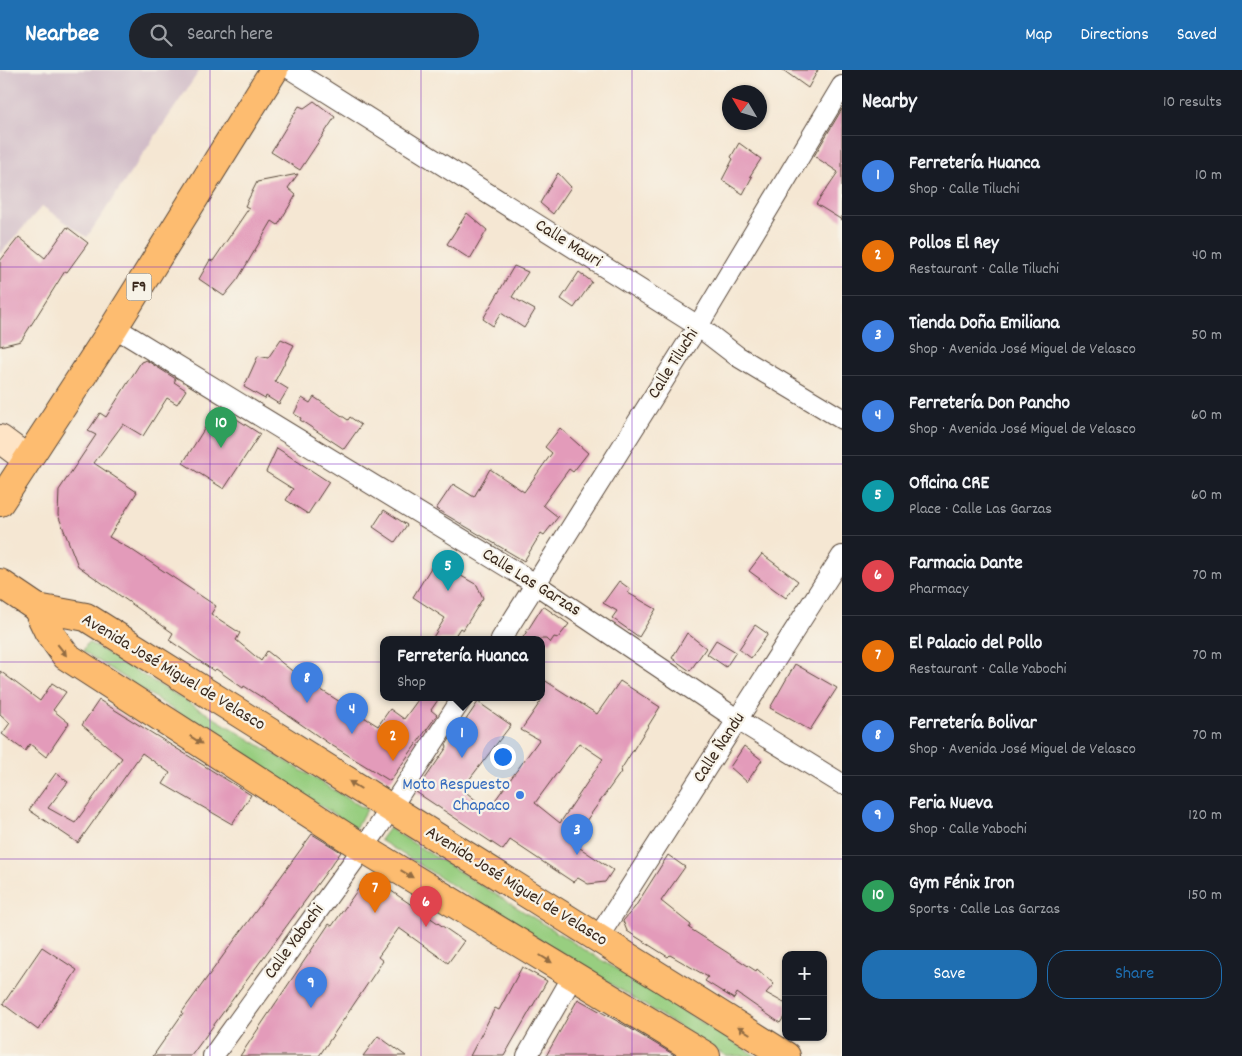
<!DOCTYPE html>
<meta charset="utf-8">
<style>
body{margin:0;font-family:Dekko,sans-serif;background:#20242c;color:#f1f3f6}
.controls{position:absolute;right:15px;bottom:15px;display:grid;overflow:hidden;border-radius:10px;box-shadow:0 1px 4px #0004}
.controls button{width:45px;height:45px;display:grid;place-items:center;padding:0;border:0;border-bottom:1px solid #363941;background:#171b24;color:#f1f3f6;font:25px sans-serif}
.compass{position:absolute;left:722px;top:15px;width:45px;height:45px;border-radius:50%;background:#171b24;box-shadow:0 1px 4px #0004;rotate:308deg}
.you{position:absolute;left:502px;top:686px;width:18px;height:18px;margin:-12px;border:4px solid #fff;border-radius:50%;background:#1a73e8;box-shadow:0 0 0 8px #1a73e833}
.badge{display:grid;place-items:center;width:32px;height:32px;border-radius:50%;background:#1f6fb2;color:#fff;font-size:16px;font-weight:700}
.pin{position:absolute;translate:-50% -41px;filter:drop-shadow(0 1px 2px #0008)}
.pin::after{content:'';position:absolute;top:26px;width:18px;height:15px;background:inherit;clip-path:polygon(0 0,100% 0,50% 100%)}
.popup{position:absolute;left:380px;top:566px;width:165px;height:65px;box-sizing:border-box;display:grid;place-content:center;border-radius:10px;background:#171b24;filter:drop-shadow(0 1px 4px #0005);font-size:16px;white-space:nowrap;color:#9ea1a6}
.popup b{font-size:19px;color:#f1f3f6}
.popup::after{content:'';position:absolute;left:50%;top:100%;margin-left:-10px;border:10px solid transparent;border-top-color:#171b24}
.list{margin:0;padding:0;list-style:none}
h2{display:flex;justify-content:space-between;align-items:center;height:65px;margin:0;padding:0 20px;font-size:21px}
h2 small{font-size:16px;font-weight:400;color:#9ea1a6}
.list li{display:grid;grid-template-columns:32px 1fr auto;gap:15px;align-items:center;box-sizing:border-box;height:80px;padding:0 20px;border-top:1px solid #363941}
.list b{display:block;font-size:19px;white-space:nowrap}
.list p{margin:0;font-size:16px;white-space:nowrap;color:#9ea1a6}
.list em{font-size:16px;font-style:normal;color:#9ea1a6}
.actions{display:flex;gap:10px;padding:15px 20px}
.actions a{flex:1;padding:11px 0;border:1px solid #1f6fb2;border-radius:20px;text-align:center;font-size:18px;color:#1f6fb2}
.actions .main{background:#1f6fb2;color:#fff}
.icon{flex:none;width:28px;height:28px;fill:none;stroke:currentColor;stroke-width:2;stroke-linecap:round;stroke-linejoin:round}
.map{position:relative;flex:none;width:842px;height:986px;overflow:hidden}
header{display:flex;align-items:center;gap:30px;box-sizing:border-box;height:70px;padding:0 25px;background:#1f6fb2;color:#fff}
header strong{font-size:24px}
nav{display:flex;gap:28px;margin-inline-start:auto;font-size:18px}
.search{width:350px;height:45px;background:#20242c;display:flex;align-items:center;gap:12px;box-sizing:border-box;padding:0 18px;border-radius:28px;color:#9ea1a6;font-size:19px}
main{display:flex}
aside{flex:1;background:#171b24}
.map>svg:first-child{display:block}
.industrial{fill:#d2bdc8}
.green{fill:#98ce80;stroke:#6a7c4f}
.building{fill:#e39bba;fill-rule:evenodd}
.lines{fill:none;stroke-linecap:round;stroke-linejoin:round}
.street-casing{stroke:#574639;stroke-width:22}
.secondary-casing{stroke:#574639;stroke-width:30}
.primary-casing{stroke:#574639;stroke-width:30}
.highway-casing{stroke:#574639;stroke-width:30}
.street{stroke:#fff;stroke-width:20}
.secondary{stroke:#fee4c6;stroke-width:28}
.primary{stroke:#fdbc70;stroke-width:28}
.highway{stroke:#fdbc70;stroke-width:28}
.oneway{fill:#926c43}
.grid{fill:none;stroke:#7b2cbf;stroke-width:1;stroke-opacity:0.55}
.shop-dot{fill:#3f7fe0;stroke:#f7f3e8;stroke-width:2}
.labels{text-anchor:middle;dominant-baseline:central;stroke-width:4.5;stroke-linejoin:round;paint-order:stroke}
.shield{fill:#f7f3e8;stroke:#73665b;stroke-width:1}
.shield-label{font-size:16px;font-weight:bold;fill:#3b2a1e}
.street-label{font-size:18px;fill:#3b2a1e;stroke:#f7f3e8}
.shop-label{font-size:18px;fill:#366cbe;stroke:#f7f3e8;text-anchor:end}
</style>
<header>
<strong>Nearbee</strong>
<div class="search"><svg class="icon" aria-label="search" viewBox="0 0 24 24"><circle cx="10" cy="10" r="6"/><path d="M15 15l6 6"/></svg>Search here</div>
<nav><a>Map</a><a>Directions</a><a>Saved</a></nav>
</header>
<main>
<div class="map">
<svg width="842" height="986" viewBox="0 0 842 986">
<rect width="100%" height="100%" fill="#f7f3e8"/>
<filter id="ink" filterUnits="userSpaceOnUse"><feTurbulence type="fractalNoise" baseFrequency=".02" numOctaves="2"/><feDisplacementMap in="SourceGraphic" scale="10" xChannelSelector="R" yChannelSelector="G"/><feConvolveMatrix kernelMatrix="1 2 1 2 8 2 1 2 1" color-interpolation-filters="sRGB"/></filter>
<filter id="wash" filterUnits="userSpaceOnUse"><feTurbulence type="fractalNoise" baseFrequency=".0096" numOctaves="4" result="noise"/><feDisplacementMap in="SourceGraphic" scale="20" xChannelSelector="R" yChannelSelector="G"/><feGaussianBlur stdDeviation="1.12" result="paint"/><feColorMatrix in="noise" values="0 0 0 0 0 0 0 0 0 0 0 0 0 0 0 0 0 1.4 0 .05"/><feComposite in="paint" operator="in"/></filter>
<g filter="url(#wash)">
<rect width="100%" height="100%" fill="#f5e7d3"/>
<polygon class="industrial" points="0,0 200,0 87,167 42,136 0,184"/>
<g class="green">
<polygon points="88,572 367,740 355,758 83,581"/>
<polygon points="389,758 756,986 726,986 380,770"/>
</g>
<g id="blocks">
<g class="building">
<polygon points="783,0 818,0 808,18"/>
<polygon points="314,31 335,47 300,100 271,82 299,36 304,38"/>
<polygon points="842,39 842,150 816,134 838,102 814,86"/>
<polygon points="739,73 761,89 750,106 752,107 743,124 722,110 733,89 731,87"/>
<polygon points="558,103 571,117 553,144 540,133"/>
<polygon points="298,104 288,118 296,125 278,155 272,151 238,209 224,226 199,209 210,190 213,191 249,138 245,136 257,112"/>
<polygon points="467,143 487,160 470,189 447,174"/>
<polygon points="67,157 88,173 67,202 65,201 21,271 0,276 0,191 19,167 45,188"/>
<polygon points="514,196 528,202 512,227 535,240 524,258 501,243 493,256 483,249"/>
<polygon points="579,202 592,212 574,238 561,229"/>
<polygon points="281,269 294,275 275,311 288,319 279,334 266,326 265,329 244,317 258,286 268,288"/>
<polygon points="146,290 176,309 174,312 186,320 177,334 167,328 143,366 123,354 94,393 137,422 109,467 132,480 216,536 211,544 240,563 236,570 261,591 267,581 296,604 378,656 390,639 404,649 420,627 440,627 431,640 437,645 390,711 328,673 266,630 244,616 243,618 216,599 214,601 169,570 173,563 78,496 58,445 59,420 96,365 88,361 100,343 106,347 141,292"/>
<polygon points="314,327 348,350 350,347 361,355 344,379 300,350 301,348 294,344 302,328 310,333"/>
<polygon points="218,337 260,364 224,419 183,393"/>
<polygon points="560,358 588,383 573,402 569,399 543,435 558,447 544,465 541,463 524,491 436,439 453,414 474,427 490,399 524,422 552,383 545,377"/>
<polygon points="277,378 329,412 308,444 286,430 293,419 266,402"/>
<polygon points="384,440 407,455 395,472 373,457"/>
<polygon points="762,484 798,511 786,528 749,501"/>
<polygon points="435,491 477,515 483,528 463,560 460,558 453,569 432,569 445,548 413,527"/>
<polygon points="619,511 630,519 628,523 656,539 639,567 612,548 617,541 603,533"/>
<polygon points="543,536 569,554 558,568 554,567 550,573 546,569 522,569"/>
<polygon points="755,555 768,564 751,588 739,579"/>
<polygon points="687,563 706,578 690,601 672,588"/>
<polygon points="716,570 736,582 726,597 707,584"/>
<polygon points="795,594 837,618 810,660 770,638"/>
<polygon points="0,601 40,631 52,613 66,622 53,640 69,653 46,687 30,674 25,681 2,664 10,653 0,644"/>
<path d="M541 608 597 644 620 611 660 637 620 701 621 702 571 772 613 800 605 812 588 814 578 808 573 812 510 770 503 780 416 722 447 677 446 675 456 659 459 660 478 632 511 655 462 719 488 740 539 670 521 660 541 631ZM579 673 603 689 560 753 535 733Z"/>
<polygon points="99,630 251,725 232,754 163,714 170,703 142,683 78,773 29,740 56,703 68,712 48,738 75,753 122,688 82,655"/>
<polygon points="744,676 762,690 747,712 730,697"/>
<polygon points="312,764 341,782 191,986 153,986 183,943 182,942"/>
<polygon points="668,785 685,797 661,831 691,855 689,858 756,901 757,899 774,914 766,923 786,934 786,944 780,953 737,923 734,929 705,911 708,907 670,885 668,887 627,861 623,851 635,837"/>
<polygon points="368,805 464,871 448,893 399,858 378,887 383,891 319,986 240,986 329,854 332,856"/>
<polygon points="42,877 77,900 38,960 3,934"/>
<polygon points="522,897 547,911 504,986 470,986 495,938 499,940"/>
<polygon points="578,929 626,956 676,986 546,986"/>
<polygon points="378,966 406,986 363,986"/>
</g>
</g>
</g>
<g filter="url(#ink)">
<use href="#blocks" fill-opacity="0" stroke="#574639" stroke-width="1"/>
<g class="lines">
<g class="street-casing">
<g id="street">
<polyline points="292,0 698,256 737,286 842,349"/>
<polyline points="114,257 537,515 738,650 842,714"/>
<polyline points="501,569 698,256 842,16"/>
<polyline points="597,869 842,486"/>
<polyline points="213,986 377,759 463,627"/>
<polyline points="527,986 573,906"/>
</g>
</g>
<g class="secondary-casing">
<polyline id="secondary" points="0,369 27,389"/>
</g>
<g class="primary-casing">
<g id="primary">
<polyline points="0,513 37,538 86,547 786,986"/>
<polyline points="37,538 48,561 66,586 363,778 706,986"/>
</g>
</g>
<g class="highway-casing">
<polyline id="highway" points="0,432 114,257 274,0"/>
</g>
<use href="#street" class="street"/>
<use href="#secondary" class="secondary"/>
<use href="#primary" class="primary"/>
<use href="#highway" class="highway"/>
</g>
<defs><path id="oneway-solid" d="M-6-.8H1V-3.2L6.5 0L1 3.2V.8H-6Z" transform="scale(1.25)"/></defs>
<g class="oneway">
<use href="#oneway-solid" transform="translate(62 580) rotate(52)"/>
<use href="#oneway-solid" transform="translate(196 670) rotate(33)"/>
<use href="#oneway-solid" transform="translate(355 715) rotate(-148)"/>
<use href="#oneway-solid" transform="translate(407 804) rotate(31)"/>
<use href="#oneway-solid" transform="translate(546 889) rotate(32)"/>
<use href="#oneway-solid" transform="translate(744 960) rotate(-148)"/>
</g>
</g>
<path class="grid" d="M210 0V986M421 0V986M632 0V986M0 197H842M0 394H842M0 592H842M0 789H842"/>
<circle class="shop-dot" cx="520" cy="725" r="5"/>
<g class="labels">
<rect class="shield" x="126.5" y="203.5" width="25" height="27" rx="4"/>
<g class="shield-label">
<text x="139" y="217">F9</text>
</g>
<g class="street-label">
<text transform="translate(568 174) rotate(32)">Calle Mauri</text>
<text transform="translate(674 294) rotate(-58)">Calle Tiluchi</text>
<text transform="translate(531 513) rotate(32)">Calle Las Garzas</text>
<text transform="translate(173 603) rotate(31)">Avenida José Miguel de Velasco</text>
<text transform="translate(720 678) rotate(-57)">Calle Ñandu</text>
<text transform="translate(516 817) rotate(32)">Avenida José Miguel de Velasco</text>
<text transform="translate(295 872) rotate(-54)">Calle Yabochi</text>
</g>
<g class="shop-label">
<text x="510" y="715">Moto Respuesto<tspan x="510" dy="21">Chapaco</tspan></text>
</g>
</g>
</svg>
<div class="controls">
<button>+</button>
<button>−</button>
</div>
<svg class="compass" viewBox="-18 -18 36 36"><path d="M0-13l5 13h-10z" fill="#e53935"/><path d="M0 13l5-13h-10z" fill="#9ea1a6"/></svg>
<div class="you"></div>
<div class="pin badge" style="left:462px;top:688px;background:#3f7fe0">1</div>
<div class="popup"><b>Ferretería Huanca</b>Shop</div>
<div class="pin badge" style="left:393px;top:691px;background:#e8710a">2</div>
<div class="pin badge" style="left:577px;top:785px;background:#3f7fe0">3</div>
<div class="pin badge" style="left:352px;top:664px;background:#3f7fe0">4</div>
<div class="pin badge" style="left:448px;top:521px;background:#0f9aa8">5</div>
<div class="pin badge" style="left:426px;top:857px;background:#e0444e">6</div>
<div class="pin badge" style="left:375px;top:843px;background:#e8710a">7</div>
<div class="pin badge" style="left:307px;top:633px;background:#3f7fe0">8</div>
<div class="pin badge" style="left:311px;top:938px;background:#3f7fe0">9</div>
<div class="pin badge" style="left:221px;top:378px;background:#2e9e5b">10</div>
</div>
<aside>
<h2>Nearby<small>10 results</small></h2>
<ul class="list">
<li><span class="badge" style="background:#3f7fe0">1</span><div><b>Ferretería Huanca</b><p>Shop · Calle Tiluchi</p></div><em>10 m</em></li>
<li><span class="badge" style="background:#e8710a">2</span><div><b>Pollos El Rey</b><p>Restaurant · Calle Tiluchi</p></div><em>40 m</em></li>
<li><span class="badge" style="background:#3f7fe0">3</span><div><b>Tienda Doña Emiliana</b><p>Shop · Avenida José Miguel de Velasco</p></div><em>50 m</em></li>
<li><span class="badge" style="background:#3f7fe0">4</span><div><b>Ferretería Don Pancho</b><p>Shop · Avenida José Miguel de Velasco</p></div><em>60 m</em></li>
<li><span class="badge" style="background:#0f9aa8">5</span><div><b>Oficina CRE</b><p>Place · Calle Las Garzas</p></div><em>60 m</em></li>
<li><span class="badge" style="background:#e0444e">6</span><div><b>Farmacia Dante</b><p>Pharmacy</p></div><em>70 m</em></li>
<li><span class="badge" style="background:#e8710a">7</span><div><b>El Palacio del Pollo</b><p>Restaurant · Calle Yabochi</p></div><em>70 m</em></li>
<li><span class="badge" style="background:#3f7fe0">8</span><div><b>Ferretería Bolivar</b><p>Shop · Avenida José Miguel de Velasco</p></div><em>70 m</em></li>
<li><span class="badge" style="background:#3f7fe0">9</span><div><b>Feria Nueva</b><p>Shop · Calle Yabochi</p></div><em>120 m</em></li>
<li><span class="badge" style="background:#2e9e5b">10</span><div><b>Gym Fénix Iron</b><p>Sports · Calle Las Garzas</p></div><em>150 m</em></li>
</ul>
<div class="actions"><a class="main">Save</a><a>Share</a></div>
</aside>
</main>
